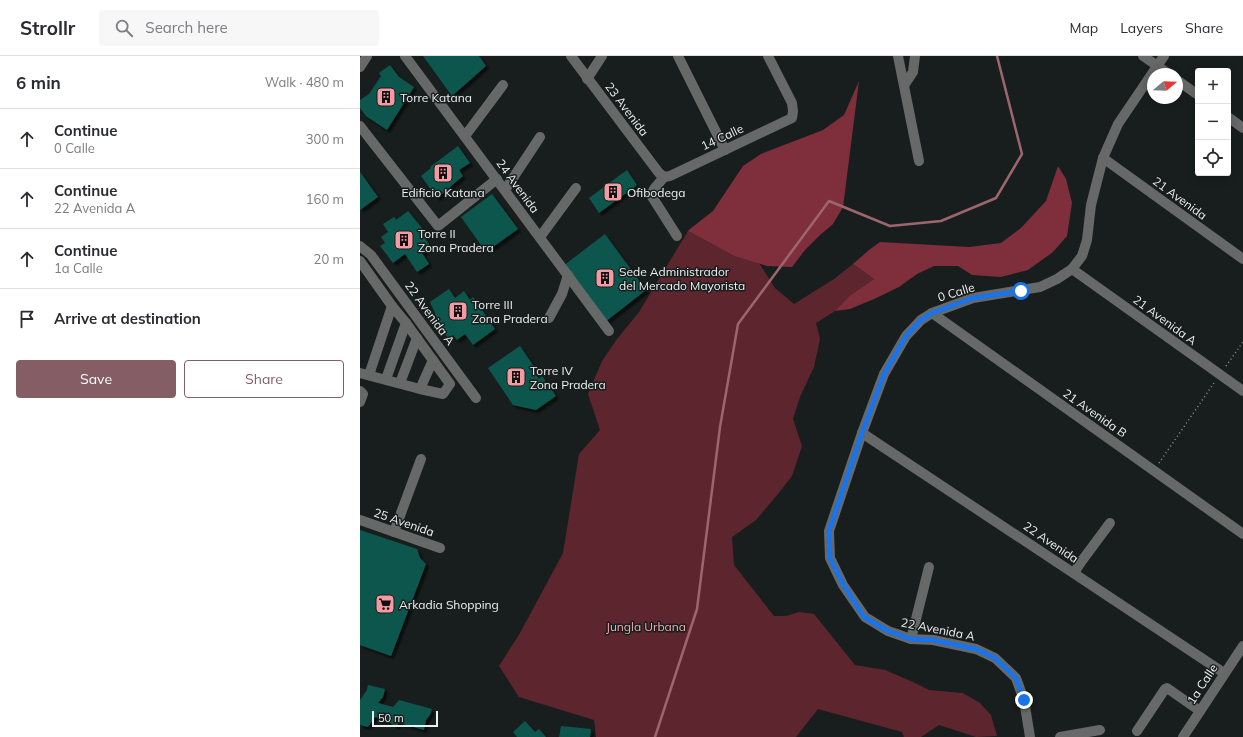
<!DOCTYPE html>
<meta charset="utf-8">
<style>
body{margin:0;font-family:Mulish,sans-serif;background:#f7f7f7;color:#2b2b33}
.controls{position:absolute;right:12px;top:12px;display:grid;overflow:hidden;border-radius:4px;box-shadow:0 2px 10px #0003}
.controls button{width:36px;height:36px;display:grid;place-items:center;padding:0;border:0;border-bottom:1px solid #e1e1e2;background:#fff;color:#2b2b33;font:20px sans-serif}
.compass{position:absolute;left:787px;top:12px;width:36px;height:36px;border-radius:50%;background:#fff;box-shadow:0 2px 10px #0003;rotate:71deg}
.scale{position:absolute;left:12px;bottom:10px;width:66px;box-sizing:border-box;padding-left:4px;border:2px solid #edf1f0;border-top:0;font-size:11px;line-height:14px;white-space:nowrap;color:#edf1f0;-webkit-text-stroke:3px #181e1d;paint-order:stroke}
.stop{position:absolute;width:12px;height:12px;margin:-9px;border:3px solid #1a73e8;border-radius:50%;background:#fff}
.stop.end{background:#1a73e8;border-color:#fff;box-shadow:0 1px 4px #0008}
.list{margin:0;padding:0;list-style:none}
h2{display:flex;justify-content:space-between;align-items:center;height:52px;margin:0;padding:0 16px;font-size:17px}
h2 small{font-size:13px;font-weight:400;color:#7c7c81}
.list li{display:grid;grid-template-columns:26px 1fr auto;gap:12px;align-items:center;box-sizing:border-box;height:60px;padding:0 16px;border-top:1px solid #e1e1e2}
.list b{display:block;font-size:15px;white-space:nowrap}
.list p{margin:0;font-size:13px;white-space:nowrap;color:#7c7c81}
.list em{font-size:13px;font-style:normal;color:#7c7c81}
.actions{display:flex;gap:8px;padding:12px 16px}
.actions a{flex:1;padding:9px 0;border:1px solid #855d65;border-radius:4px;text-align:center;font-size:14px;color:#855d65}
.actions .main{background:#855d65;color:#fff}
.icon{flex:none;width:22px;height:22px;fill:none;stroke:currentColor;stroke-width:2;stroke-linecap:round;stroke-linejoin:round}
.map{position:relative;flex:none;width:883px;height:681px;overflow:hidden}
header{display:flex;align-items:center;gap:24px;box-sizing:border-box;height:56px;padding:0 20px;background:#fff;border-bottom:1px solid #e1e1e2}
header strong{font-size:19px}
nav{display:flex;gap:22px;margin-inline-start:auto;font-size:14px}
.search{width:280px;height:36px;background:#f7f7f7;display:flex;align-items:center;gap:10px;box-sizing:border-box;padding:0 14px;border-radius:4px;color:#7c7c81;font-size:15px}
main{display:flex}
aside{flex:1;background:#fff}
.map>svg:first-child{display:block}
.green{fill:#5d252e}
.forest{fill:#7f2f3c}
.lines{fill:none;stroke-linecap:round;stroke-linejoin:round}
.stream{stroke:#9c666f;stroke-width:2.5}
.building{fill:#11564d;filter:url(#shadow)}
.path{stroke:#8d9291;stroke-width:1.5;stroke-dasharray:1 3;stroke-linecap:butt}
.minor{stroke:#666968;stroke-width:10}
.route{stroke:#1a73e8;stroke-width:5}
.labels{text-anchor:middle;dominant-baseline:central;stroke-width:3;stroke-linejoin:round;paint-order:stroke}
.poi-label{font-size:12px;fill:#edf1f0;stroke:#181e1d;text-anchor:start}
.street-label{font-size:12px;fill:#edf1f0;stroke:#181e1d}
.park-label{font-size:12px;fill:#f2abb1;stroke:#181e1d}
</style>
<header>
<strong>Strollr</strong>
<div class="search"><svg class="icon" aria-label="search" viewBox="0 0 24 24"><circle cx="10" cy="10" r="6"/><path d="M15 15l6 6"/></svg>Search here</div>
<nav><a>Map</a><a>Layers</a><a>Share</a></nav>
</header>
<main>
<aside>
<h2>6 min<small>Walk · 480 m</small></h2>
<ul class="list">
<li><svg class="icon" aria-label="ahead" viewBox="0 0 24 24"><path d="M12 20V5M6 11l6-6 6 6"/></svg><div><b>Continue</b><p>0 Calle</p></div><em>300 m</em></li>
<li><svg class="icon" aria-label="ahead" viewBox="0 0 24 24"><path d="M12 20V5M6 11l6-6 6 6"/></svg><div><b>Continue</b><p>22 Avenida A</p></div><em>160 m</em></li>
<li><svg class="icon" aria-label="ahead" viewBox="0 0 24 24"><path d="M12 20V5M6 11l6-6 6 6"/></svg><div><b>Continue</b><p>1a Calle</p></div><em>20 m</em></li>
<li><svg class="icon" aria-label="arrive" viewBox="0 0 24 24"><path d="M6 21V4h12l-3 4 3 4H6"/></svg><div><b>Arrive at destination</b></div></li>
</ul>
<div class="actions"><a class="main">Save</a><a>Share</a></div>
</aside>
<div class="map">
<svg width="883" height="681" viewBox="0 0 883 681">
<defs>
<filter id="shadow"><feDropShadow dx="3" dy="3" stdDeviation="1" flood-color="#0009"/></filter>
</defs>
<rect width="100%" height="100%" fill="#181e1d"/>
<polygon class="green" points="328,175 374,200 399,207 415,232 434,248 474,223 493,208 514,223 489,240 475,255 456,267 460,283 454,311 440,341 433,363 442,390 432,420 418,438 396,464 372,481 374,509 414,560 426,560 439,556 454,558 495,609 525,614 553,626 569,634 603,637 620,647 631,659 637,680 616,681 579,669 561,681 544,681 542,676 458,653 436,681 236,681 234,664 159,641 139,610 160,577 203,497 219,398 240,374 228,338 242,305 257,283 279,256"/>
<g class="forest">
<polygon points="499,25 483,151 473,168 460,179 445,194 432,211 407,210 374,200 328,175 330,173 353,155 383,110 401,98 463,74 484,59"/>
<polygon points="698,110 706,123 712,147 707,180 693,196 668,214 641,221 612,219 598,210 574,210 557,218 539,231 514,243 490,253 475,255 489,240 514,223 493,208 509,194 520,186 609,191 641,187 661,172 686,145"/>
</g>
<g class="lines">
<polyline class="stream" points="295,681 337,553 360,371 378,268 469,145 530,170 581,165 636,142 662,98 637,0"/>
</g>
<g class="building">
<polygon points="63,0 119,0 126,10 92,40"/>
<polygon points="30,9 39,21 54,31 27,74 6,60 0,52 0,44 9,38 21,20 19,17"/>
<polygon points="98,90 110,107 99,114 103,120 77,142 61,120 71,112 70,111"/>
<polygon points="267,114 277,129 239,157 229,142"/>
<polygon points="0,116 18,141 0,154"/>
<polygon points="132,138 158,173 126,196 101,161"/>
<polygon points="48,155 67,178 64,181 71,191 62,197 69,208 57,216 45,198 33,207 20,190 25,187 21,181 28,176 23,168 34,161 36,164"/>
<polygon points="245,178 286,234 245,266 203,210"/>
<polygon points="89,233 95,242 104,235 110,244 113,241 135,273 113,289 105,278 97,284 93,279 88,282 76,265 78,264 70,246"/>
<polygon points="160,290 175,312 172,313 179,323 182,320 196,340 176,354 153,349 128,312"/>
<polygon points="0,474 57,493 60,502 66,508 31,600 0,589"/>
<polygon points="8,629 25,633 23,641 18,647 33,651 39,644 72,653 70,659 66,664 64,674 39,667 36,671 28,665 15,661 8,671 0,669 0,644 7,634"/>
<polygon points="165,665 175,676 179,673 186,681 157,681 153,676"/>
<polygon points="201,670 231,673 230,681 199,681"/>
</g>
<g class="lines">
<g class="path">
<polyline points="866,310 883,286"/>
<polyline points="799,407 854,327"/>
</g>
<g class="minor">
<polyline points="45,0 249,275"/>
<polyline points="211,0 299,117 304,121"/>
<polyline points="318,0 365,94"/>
<polyline points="538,0 559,105"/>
<polyline points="783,0 809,18"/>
<polyline points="0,11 7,0"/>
<polyline points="227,23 242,0"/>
<polyline points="817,24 838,39"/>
<polyline points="545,28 553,16 555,0"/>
<polyline points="868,61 883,72"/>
<polyline points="0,70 78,170 137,123"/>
<polyline points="105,80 143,29"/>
<polyline points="743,102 883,203"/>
<polyline points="304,121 310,120 432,62 433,55 432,47 408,0"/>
<polyline points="304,121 294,133 291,139 317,180"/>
<polyline points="145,134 180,81"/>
<polyline points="180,181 216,132"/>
<polyline points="0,190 11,199 116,342"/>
<polyline points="0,205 32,250 46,267 90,328 83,338 60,333 0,317"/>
<polyline points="712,213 883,335"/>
<polyline points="572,257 883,478"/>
<polyline points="189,262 202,238 208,219"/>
<polyline points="9,319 32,250"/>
<polyline points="26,323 46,267"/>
<polyline points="40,327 57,282"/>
<polyline points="60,333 73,304"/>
<polyline points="0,335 3,338 0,346"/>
<polyline points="502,377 864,617"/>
<polyline points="0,464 80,492"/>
<polyline points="34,476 61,403"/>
<polyline points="714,517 721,506 750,467"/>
<polyline points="551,583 569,511"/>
<polyline points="777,675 805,633 807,632 840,655"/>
<polyline points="670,681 664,644 656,622 635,602 616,593 573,584 551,583 528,575 505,561 483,529 470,502 469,475 502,377 524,318 546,280 561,264 572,257 613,242 680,231 697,223 712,213 722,200 727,184 731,149 743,102 758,68 804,0"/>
<polyline points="700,681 740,674"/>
<polyline points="823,681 883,590"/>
</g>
</g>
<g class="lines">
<polyline class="route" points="661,235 613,242 572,257 561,264 546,280 524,318 502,377 469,475 470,502 483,528 504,561 528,575 551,583 573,584 616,593 635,602 656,622 664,644"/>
</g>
<defs>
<g id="building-square" transform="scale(1)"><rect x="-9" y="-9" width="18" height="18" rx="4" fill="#f49aa3" stroke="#181e1d"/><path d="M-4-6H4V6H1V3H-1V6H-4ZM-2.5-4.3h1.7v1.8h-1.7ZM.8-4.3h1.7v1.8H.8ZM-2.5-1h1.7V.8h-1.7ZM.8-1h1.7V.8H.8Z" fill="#111"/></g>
<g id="supermarket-square" transform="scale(1)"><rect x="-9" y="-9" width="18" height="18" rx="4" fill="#f49aa3" stroke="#181e1d"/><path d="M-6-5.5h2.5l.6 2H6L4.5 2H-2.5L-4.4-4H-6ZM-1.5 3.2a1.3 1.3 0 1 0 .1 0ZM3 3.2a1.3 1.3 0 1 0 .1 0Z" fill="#111"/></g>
</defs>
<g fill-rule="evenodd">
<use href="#building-square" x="26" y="41"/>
<use href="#building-square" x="83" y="117"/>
<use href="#building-square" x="253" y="136"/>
<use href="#building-square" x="44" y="184"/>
<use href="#building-square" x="245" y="222"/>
<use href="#building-square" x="98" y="255"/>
<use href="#building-square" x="156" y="321"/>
<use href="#supermarket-square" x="25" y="548"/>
</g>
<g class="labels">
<g class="poi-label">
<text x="40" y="41">Torre Katana</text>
<text x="83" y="136" text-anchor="middle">Edificio Katana</text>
<text x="267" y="136">Ofibodega</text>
<text x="58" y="177">Torre II<tspan x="58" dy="14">Zona Pradera</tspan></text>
<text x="259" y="215">Sede Administrador<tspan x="259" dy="14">del Mercado Mayorista</tspan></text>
<text x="112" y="248">Torre III<tspan x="112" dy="14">Zona Pradera</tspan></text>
<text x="170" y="314">Torre IV<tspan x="170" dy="14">Zona Pradera</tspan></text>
<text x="39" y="548">Arkadia Shopping</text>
</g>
<g class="street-label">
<text transform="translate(267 53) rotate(53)">23 Avenida</text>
<text transform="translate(362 81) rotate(-25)">14 Calle</text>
<text transform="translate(158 130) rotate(54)">24 Avenida</text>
<text transform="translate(820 142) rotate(36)">21 Avenida</text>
<text transform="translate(596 236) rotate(-17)">0 Calle</text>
<text transform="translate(70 257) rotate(54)">22 Avenida A</text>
<text transform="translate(805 264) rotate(36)">21 Avenida A</text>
<text transform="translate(735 357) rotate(35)">21 Avenida B</text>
<text transform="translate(44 466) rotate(19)">25 Avenida</text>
<text transform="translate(691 486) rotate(34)">22 Avenida</text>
<text transform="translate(578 573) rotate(11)">22 Avenida A</text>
<text transform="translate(842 628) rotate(-57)">1a Calle</text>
</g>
<g class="park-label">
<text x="286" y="570">Jungla Urbana</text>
</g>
</g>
</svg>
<div class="controls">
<button>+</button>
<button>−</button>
<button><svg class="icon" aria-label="locate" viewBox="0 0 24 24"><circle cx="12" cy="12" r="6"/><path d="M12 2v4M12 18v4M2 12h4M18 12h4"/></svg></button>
</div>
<svg class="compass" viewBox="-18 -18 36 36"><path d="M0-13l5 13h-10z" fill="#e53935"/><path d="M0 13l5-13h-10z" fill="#7c7c81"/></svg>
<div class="scale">50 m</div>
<div class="stop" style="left:661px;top:235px"></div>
<div class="stop end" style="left:664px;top:644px"></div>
</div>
</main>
